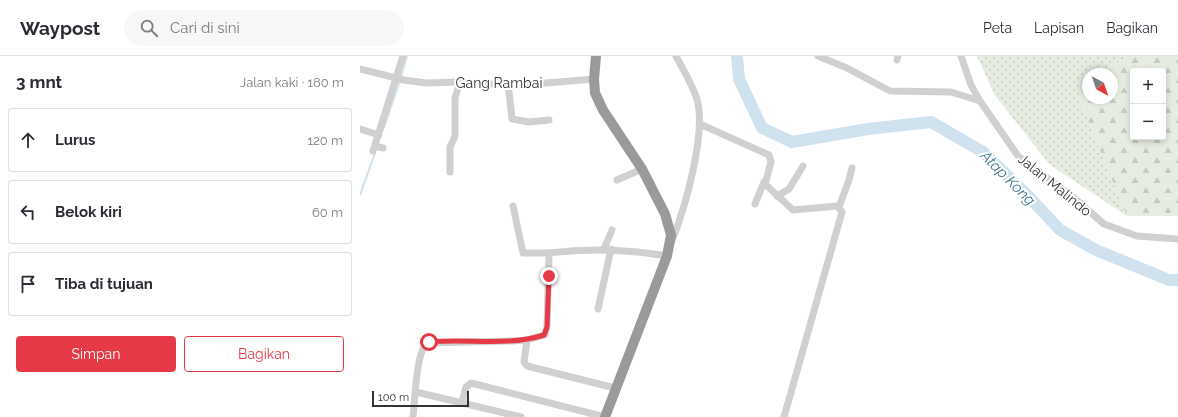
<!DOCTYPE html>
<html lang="id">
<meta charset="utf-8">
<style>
body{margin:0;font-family:Raleway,sans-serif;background:#f7f7f7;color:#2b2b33}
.controls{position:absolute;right:12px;top:12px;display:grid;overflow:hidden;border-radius:4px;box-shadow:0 2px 6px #0003}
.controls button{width:36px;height:36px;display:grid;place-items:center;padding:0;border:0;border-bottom:1px solid #e1e1e2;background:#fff;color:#2b2b33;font:20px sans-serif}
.compass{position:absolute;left:722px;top:12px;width:36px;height:36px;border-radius:50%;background:#fff;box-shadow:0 2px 6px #0003;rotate:140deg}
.scale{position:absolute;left:12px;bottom:10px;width:97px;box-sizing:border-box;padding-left:4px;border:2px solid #333;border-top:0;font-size:11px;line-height:14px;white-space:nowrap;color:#333;-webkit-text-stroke:3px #fff;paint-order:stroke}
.stop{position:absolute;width:12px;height:12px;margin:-9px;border:3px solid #e63946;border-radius:50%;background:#fff}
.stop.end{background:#e63946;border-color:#fff;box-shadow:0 1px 4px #0008}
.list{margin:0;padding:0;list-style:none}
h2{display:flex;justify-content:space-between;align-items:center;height:52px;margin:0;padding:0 16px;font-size:17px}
h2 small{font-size:13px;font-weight:400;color:#7c7c81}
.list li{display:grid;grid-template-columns:26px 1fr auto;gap:12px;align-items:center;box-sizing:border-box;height:64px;margin:0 8px 8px;padding:0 8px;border:1px solid #e1e1e2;border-radius:4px}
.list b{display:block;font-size:15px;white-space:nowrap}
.list em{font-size:13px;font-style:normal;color:#7c7c81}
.actions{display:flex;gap:8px;padding:12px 16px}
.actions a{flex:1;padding:9px 0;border:1px solid #e63946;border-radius:4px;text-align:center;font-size:14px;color:#e63946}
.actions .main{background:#e63946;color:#fff}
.icon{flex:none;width:22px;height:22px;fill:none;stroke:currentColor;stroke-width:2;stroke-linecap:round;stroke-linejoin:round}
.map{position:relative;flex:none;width:818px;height:361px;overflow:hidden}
header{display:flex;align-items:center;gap:24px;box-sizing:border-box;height:56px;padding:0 20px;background:#fff;border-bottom:1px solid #e1e1e2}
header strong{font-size:19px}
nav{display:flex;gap:22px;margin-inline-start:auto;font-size:14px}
.search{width:280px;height:36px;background:#f7f7f7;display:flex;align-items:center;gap:10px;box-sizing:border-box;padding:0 14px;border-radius:22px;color:#7c7c81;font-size:15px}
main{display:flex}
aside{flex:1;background:#fff}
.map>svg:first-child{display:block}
.grass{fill:url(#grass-dots)}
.forest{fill:url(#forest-firs);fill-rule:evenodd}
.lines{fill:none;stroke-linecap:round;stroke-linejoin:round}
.stream{stroke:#cfe2ee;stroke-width:2}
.river{stroke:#cfe2ee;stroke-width:12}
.minor{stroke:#d0d0d0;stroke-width:7}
.highway{stroke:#9a9a9a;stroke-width:10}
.route{stroke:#e63946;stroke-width:5}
.labels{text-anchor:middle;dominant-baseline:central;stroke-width:4;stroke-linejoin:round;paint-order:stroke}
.street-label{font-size:14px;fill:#333;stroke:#fff}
.water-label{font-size:15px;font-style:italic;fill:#3f7597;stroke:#fff}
</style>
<header>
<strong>Waypost</strong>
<div class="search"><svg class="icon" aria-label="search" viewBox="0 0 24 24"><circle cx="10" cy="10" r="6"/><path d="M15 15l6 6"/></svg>Cari di sini</div>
<nav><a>Peta</a><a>Lapisan</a><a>Bagikan</a></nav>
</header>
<main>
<aside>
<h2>3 mnt<small>Jalan kaki · 180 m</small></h2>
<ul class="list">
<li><svg class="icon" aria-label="ahead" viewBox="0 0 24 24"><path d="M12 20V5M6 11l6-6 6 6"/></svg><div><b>Lurus</b></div><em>120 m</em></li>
<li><svg class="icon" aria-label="left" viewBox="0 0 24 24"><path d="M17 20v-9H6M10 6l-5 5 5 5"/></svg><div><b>Belok kiri</b></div><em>60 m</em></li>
<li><svg class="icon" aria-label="arrive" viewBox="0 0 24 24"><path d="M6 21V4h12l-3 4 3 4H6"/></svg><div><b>Tiba di tujuan</b></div></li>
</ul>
<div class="actions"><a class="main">Simpan</a><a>Bagikan</a></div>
</aside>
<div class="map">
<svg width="818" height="361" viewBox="0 0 818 361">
<defs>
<pattern id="grass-dots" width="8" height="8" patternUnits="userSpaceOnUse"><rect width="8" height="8" fill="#e6ecdf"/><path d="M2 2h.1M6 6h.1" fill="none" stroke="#c6cbc0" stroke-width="1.8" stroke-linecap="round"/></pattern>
<pattern id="forest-firs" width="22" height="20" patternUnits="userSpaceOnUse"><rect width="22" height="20" fill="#e6ecdf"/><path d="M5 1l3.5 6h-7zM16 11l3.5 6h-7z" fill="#c6cbc0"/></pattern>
</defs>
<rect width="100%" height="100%" fill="#fff"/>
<polygon class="grass" points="617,0 767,0 741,18 728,18 728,30 718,40 767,160 690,109 634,38"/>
<path class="forest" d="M767 0H818V160H767L718 40 728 30V42H752V18H741ZM773 15H803V81H773Z"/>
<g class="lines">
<g class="stream">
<polyline points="41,21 47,0"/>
<polyline points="23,74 40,25"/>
<polyline points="0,139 15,97"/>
</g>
<polyline class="river" points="377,0 379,23 402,72 432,86 508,73 571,66 623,96 671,143 700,174 736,194 809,224 818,224"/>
<g class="minor">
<polyline points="458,0 487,12 530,35 591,36 620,45"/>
<polyline points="601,0 611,29 620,45 658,100 713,141 744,168 777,180 818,183"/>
<polyline points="537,4 538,0"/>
<polyline points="0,13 44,24 66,27 100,26 120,28 174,28 234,23"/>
<polyline points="148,28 152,63 169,66 189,64"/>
<polyline points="340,68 409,99 411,106 405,128 433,154 477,150 482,156 424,361"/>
<polyline points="0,73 19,79"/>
<polyline points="15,90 23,92"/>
<polyline points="13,95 43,0"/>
<polyline points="90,116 90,91 95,80 95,42 100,26"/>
<polyline points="257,124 282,113"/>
<polyline points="417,140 429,133 443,110"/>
<polyline points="395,148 404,126"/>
<polyline points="153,150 163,197 189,197"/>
<polyline points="479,151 489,124 492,112"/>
<path d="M312 185C325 152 345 82 338 47 334 31 324 15 316 0"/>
<polyline points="244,193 252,174"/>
<polyline points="238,253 251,193"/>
<polyline points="167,284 164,306 167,310 255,332"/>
<polyline points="56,336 161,361"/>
<polyline points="102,346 106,331 111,327 245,361"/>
<path d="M53 361C55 345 56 296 67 287L152 285 167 284 185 279 187 271 189 197C229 192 267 193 307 200"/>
</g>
<polyline class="highway" points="236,0 234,23 235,37 243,54 282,113 305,158 311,179 307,200 245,361"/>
</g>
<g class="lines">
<path class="route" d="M69 286C107 282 146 291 184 279L187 271 189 220"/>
</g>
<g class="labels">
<g class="street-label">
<text x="139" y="27">Gang Rambai</text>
<text transform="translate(695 129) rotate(39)">Jalan Malindo</text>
</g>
<g class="water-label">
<text transform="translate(648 122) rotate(45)">Atap Kong</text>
</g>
</g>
</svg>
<div class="controls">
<button>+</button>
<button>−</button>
</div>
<svg class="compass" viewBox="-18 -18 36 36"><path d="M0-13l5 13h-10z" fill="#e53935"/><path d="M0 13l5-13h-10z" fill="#7c7c81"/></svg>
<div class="scale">100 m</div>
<div class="stop" style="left:69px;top:286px"></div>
<div class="stop end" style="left:189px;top:220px"></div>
</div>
</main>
